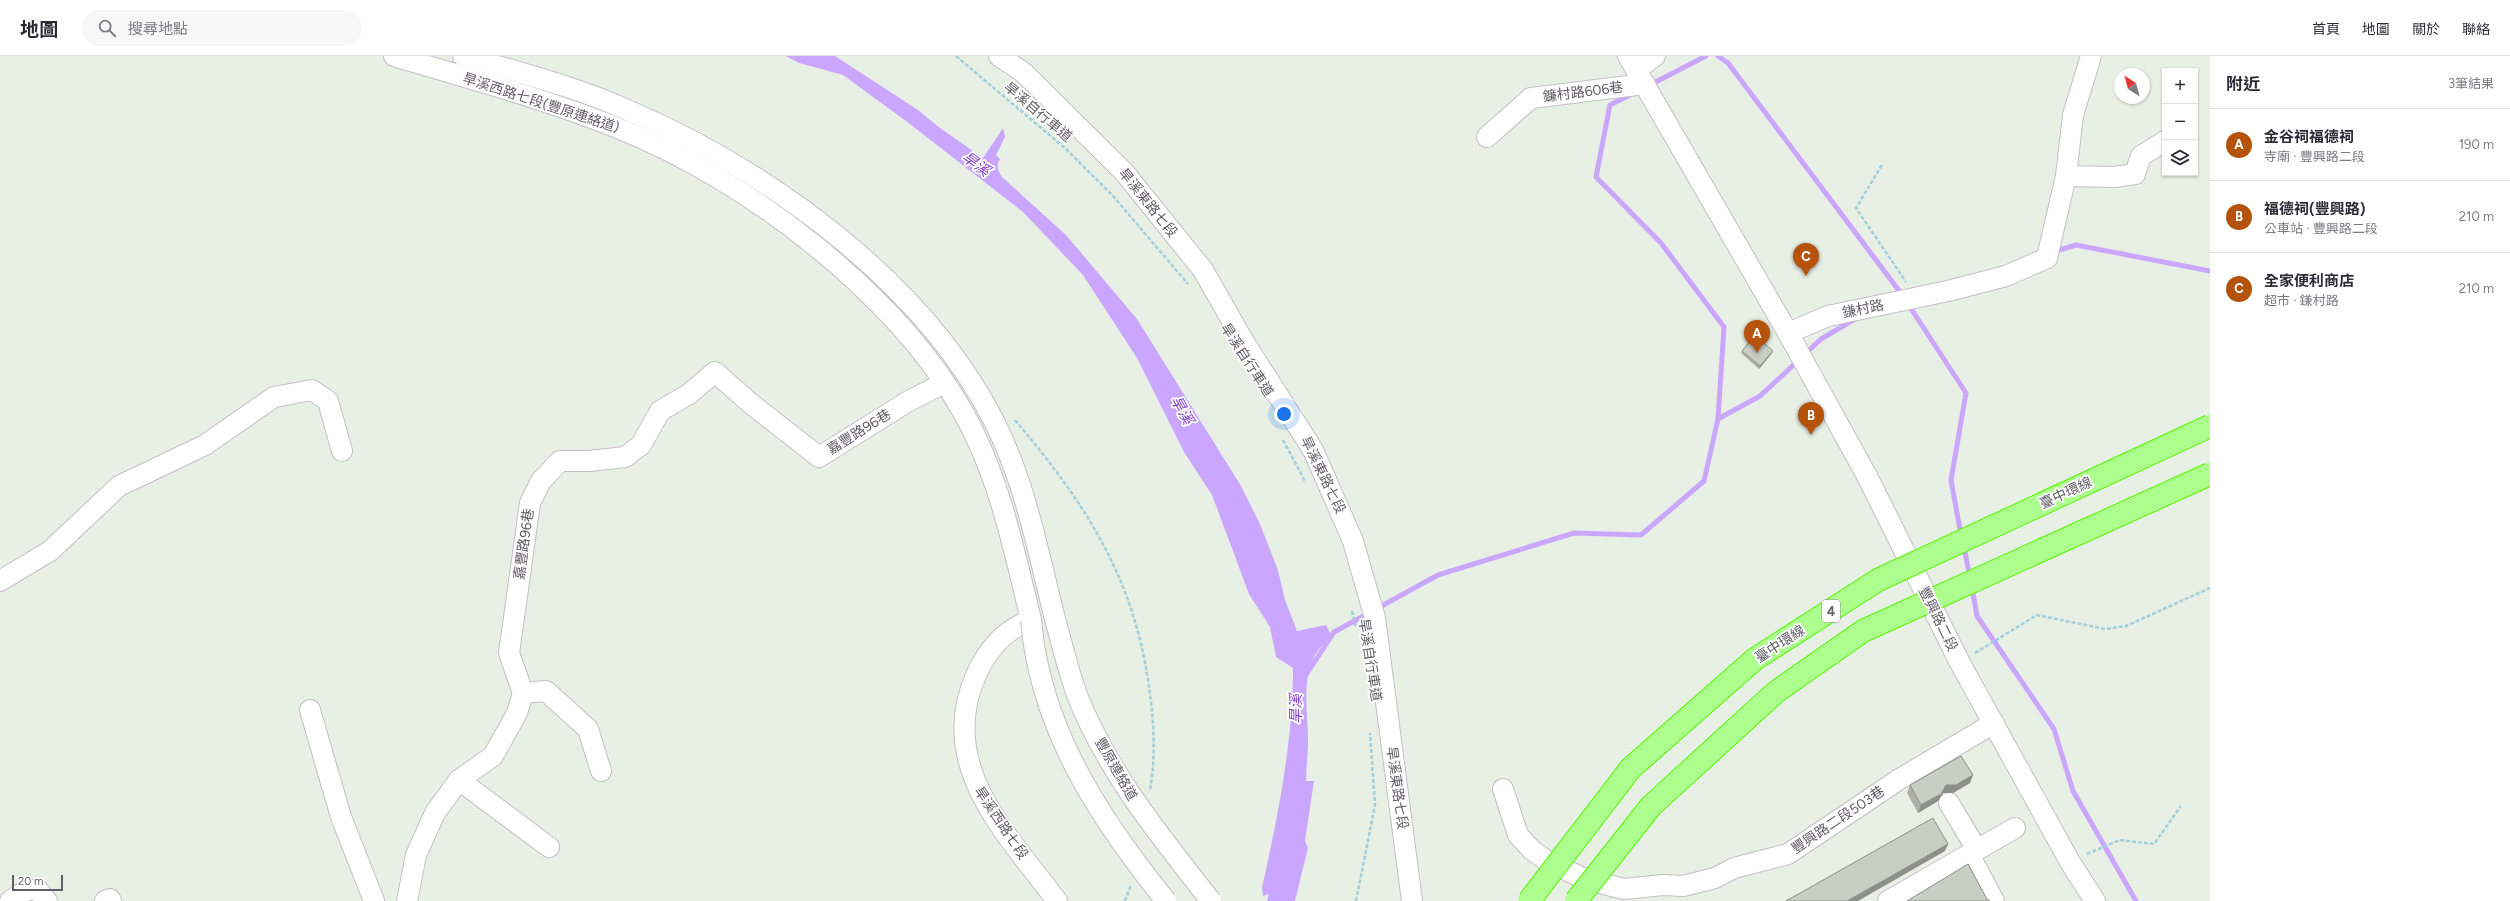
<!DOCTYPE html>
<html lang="zh-TW">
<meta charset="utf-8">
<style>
body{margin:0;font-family:Figtree,"Noto Sans TC",sans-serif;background:#f7f7f7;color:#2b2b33}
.controls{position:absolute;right:12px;top:12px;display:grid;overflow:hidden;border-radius:0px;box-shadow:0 1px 3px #0004}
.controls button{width:36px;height:36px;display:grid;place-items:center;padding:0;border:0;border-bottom:1px solid #e1e1e2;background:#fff;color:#2b2b33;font:20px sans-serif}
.compass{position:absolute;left:2114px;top:12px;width:36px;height:36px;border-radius:50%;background:#fff;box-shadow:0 1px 3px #0004;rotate:324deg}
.scale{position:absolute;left:12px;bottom:10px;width:51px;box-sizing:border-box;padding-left:4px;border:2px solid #625d66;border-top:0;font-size:11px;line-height:14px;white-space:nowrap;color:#625d66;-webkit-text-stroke:3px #fff;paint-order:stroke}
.you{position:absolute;left:1284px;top:358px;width:14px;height:14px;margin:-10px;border:3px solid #fff;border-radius:50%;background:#1a73e8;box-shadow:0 0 0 6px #1a73e833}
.badge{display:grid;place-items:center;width:26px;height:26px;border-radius:50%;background:#b45309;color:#fff;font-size:13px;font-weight:700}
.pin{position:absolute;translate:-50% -33px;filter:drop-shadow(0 1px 2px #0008)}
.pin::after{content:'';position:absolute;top:21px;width:14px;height:12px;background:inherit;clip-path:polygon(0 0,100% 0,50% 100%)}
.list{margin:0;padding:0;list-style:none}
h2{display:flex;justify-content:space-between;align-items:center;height:52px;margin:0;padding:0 16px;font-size:17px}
h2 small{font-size:13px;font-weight:400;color:#7c7c81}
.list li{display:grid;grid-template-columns:26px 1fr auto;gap:12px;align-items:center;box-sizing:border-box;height:72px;padding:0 16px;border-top:1px solid #e1e1e2}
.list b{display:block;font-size:15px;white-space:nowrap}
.list p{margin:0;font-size:13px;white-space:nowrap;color:#7c7c81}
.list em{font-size:13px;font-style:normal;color:#7c7c81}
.icon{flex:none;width:22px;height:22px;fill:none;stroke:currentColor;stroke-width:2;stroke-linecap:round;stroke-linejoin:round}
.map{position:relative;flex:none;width:2210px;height:845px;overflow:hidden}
header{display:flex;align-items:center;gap:24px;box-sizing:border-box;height:56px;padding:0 20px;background:#fff;border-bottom:1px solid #e1e1e2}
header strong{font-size:19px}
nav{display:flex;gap:22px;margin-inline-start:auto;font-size:14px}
.search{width:280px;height:36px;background:#f7f7f7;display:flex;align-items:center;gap:10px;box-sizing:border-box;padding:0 14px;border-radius:22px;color:#7c7c81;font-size:15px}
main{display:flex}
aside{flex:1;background:#fff}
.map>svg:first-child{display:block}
.water{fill:#cba6ff}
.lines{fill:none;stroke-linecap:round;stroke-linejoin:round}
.stream{stroke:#cba6ff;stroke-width:5}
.minor-casing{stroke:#c4bfc7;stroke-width:22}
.path{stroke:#a3cedc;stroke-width:2.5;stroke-dasharray:4 2;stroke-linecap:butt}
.minor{stroke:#fff;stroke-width:20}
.minor-bridge-casing{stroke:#c4bfc7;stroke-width:22;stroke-linecap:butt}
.highway-bridge-casing{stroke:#53f500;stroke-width:24;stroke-linecap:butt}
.minor-bridge{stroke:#fff;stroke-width:20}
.highway-bridge{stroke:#adff8d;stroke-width:22}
.wall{fill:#abb1a8}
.shaded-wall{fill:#8b9088}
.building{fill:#c7cec3;stroke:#8b9088}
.labels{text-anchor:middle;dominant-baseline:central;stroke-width:3.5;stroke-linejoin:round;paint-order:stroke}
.shield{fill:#fff;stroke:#918e94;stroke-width:1}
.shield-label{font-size:13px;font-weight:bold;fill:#625d66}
.street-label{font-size:14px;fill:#625d66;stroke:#fff}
.water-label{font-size:15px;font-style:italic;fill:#8441cb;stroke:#fff}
</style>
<header>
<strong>地圖</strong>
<div class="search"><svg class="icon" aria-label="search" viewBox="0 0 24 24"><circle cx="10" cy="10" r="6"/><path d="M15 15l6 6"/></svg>搜尋地點</div>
<nav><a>首頁</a><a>地圖</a><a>關於</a><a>聯絡</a></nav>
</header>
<main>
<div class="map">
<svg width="2210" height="845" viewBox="0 0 2210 845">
<rect width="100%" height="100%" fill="#e8f0e5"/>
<path class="water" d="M786 0H835L918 54 940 72 983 102 1003 72 1005 81 996 99 1000 103C996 109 998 115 1002 121L1066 179 1137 263 1241 430 1260 468 1278 514 1285 544 1297 575 1326 569 1332 581C1297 605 1308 648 1308 684 1308 698 1306 711 1306 725H1314L1305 785 1308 792 1295 845H1267L1269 838 1263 840 1262 832C1278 759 1293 687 1293 612L1276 601 1270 571 1249 538 1212 439 1184 396 1137 302 1083 219 1023 156 906 65 843 19 799 7Z"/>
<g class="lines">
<g class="stream">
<polyline points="1718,0 1728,7 1903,240"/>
<polyline points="1650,29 1706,0"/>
<polyline points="2053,196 2076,189 2210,215"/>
<polyline points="1908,248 1966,337 1951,424 1961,479"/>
<polyline points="1805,298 1821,283 1855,263"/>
<polyline points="1718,363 1760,340 1799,304"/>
<polyline points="1964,491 1970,522"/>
<polyline points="1972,532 1977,560 2054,673 2073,735 2136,845"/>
<polyline points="1376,553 1438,519 1574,477 1641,479 1704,425 1718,363 1724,271 1661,187 1596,121 1610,49 1632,38"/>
<polyline points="1306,619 1334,576 1369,557"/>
</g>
<g class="minor-casing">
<g id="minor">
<path d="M394 0C470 23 547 43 620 73 746 123 896 237 963 356 999 420 1014 493 1031 564 1006 573 988 593 977 617 935 708 1006 777 1057 845"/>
<path d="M463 0C517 16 573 30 625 53 768 114 924 226 995 367 1026 429 1038 496 1055 563"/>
<polyline points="999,0 1024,17 1124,116 1203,214 1244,286 1313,394 1353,485 1375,562 1412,845"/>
<polyline points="1628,0 1788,277 1867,420 1960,607 2070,806 2095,845"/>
<polyline points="1636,14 1655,0"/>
<polyline points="1487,81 1531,42 1645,28"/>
<polyline points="2066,120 2114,121 2135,118 2141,100 2165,85"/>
<polyline points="1788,277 1828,260 1948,235 2006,220 2047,202 2066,120 2073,59 2091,0"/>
<polyline points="0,525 50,495 119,430 205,389 274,341 312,334 328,345 342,395"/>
<polyline points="523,637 546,635 588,673 601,715"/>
<polyline points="310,654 341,761 374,845"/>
<polyline points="459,724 549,791"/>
<polyline points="1503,733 1518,779 1532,794 1547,805 1585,823 1624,833 1663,829 1683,830 1715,822 1734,812 1788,798 1898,724 1994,667"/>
<polyline points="1949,747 1977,794"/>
<polyline points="1969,798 1994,845"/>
<polyline points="10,845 27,834 38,834 47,845"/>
<polyline points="105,845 110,843 111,845"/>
<polyline points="407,845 416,799 435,757 459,724 493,700 517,657 523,637 509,597 530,447 541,425 560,405 590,405 625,401 641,389 660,355 689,338 715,316 750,347 819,401 907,346 944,327"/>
<polyline points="1888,845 2015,772"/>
</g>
</g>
<g class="path">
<polyline points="956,0 1066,93 1113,140 1188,228"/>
<polyline points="1882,109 1856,152 1906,226"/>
<path d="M1015 364C1085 447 1134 521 1149 631 1154 665 1156 700 1150 734"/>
<polyline points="1283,384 1306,427"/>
<polyline points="1352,555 1356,572"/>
<polyline points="1975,597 2037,559 2105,573 2126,570 2210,532"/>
<polyline points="2087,798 2120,784 2154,788 2181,750"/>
<polyline points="1125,845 1131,829"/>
<polyline points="1356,845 1375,749 1370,677"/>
</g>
<use href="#minor" class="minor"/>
<g class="minor-bridge-casing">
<g id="minor-bridge">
<path d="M1055 563C1062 588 1068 614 1077 639 1108 717 1160 780 1211 845"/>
<path d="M1031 564C1040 672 1099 762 1166 845"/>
</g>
</g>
<g class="highway-bridge-casing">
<g id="highway-bridge">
<polyline points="1529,845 1631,712 1755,603 1878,524 2210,370"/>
<polyline points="1576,845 1651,750 1776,636 1863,575 2210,418"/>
</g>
</g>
<use href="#minor-bridge" class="minor-bridge"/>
<use href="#highway-bridge" class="highway-bridge"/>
</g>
<g class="wall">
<polygon points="1742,295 1772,297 1759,313 1741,297"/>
<polygon points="1970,727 1953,737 1943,737 1938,745 1918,757 1907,737 1910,729"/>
</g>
<g class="shaded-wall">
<polygon points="1773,295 1772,297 1759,313 1760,310"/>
<polygon points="1973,719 1970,727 1953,737 1943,737 1938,745 1918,757 1921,749 1946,729"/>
<polygon points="1948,788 1945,795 1858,845 1847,845"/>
</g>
<g class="building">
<polygon points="1755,279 1773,295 1760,310 1742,295"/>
<polygon points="1961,700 1973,719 1956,729 1946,729 1941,738 1921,749 1910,729"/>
<polygon points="1933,762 1948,788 1847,845 1786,845"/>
<polygon points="1968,808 1987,843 1990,845 1907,845"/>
</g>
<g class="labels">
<rect class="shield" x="1822" y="544" width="18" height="22" rx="3"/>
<g class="shield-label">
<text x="1831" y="555">4</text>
</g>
<g class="street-label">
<text transform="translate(1583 36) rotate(-7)">鐮村路606巷</text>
<text transform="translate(541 47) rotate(18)">旱溪西路七段(豐原連絡道)</text>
<text transform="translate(1038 56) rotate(40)">旱溪自行車道</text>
<text transform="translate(1148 147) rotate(51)">旱溪東路七段</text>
<text transform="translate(1863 253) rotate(-12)">鎌村路</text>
<text transform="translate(1247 304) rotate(57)">旱溪自行車道</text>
<text transform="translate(859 376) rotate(-32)">嘉豐路96巷</text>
<text transform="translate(1323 419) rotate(64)">旱溪東路七段</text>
<text transform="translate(2066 437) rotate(-25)">臺中環線</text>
<text transform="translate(524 488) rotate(-82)">嘉豐路96巷</text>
<text transform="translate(1938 563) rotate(64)">豐興路二段</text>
<text transform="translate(1780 588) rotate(-33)">臺中環線</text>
<text transform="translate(1370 604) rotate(81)">旱溪自行車道</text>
<text transform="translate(1116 713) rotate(60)">豐原連絡道</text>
<text transform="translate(1397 732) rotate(82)">旱溪東路七段</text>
<text transform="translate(1838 764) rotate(-34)">豐興路二段503巷</text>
<text transform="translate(1001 767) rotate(56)">旱溪西路七段</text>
</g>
<g class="water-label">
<text transform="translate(976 108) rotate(36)">旱溪</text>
<text transform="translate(1182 354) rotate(61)">旱溪</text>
<text transform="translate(1296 653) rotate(-90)">旱溪</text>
</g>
</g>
</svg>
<div class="controls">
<button>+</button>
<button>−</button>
<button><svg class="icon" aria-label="layers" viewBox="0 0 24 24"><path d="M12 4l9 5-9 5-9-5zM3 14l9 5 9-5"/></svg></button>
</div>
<svg class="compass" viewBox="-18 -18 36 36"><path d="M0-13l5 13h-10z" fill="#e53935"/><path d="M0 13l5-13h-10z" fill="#7c7c81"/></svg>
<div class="scale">20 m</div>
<div class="you"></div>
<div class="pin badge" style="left:1757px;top:297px">A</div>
<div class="pin badge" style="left:1811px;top:379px">B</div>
<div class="pin badge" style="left:1806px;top:220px">C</div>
</div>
<aside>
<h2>附近<small>3筆結果</small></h2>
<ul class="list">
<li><span class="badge">A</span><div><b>金谷祠福德祠</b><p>寺廟 · 豐興路二段</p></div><em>190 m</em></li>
<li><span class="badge">B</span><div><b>福德祠(豐興路)</b><p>公車站 · 豐興路二段</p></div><em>210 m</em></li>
<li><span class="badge">C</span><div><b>全家便利商店</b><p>超市 · 鎌村路</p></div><em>210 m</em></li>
</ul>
</aside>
</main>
